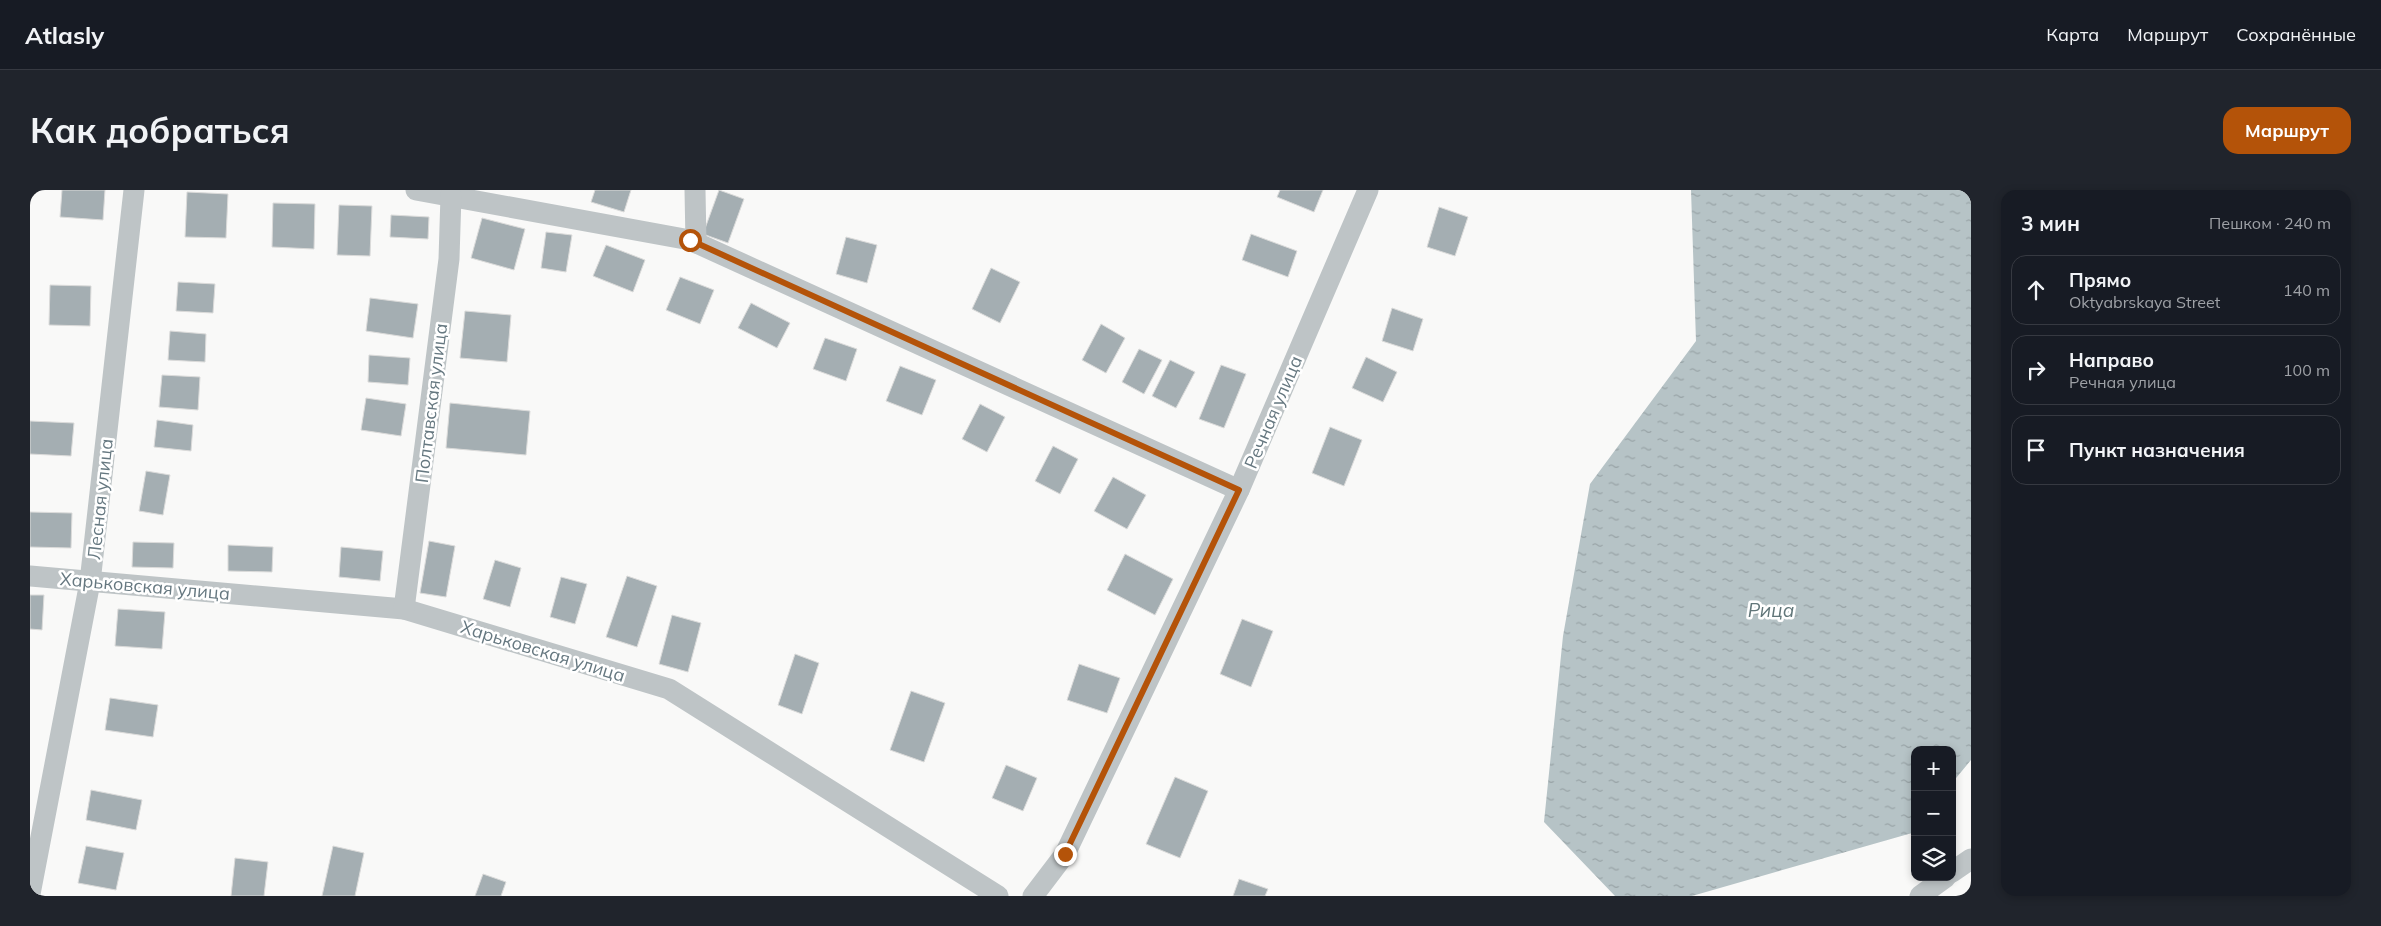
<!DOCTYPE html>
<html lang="ru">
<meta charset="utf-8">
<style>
body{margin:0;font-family:Mulish,sans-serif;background:#20242c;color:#f1f3f6}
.controls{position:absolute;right:15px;bottom:15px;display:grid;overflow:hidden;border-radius:10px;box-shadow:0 2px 8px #0003}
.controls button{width:45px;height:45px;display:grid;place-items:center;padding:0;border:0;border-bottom:1px solid #363941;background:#171b24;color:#f1f3f6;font:25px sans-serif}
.stop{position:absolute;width:15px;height:15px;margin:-11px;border:4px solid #b45309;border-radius:50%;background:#fff}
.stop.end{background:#b45309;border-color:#fff;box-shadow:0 1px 5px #0008}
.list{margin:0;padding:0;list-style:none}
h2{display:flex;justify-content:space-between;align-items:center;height:65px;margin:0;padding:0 20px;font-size:21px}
h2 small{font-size:16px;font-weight:400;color:#9ea1a6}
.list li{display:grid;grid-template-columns:32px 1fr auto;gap:15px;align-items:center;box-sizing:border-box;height:70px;margin:0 10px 10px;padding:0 10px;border:1px solid #363941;border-radius:15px}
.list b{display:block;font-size:19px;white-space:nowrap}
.list p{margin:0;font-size:16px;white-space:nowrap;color:#9ea1a6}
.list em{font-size:16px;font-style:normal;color:#9ea1a6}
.icon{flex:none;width:28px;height:28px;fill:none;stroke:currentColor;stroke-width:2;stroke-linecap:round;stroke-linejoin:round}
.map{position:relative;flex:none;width:1941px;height:706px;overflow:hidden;border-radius:15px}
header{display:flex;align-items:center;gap:30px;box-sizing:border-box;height:70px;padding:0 25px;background:#171b24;border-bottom:1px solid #363941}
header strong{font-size:24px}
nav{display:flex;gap:28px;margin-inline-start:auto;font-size:18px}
.intro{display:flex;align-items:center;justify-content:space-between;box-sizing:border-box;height:120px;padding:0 30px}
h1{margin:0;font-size:35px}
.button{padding:12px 22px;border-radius:15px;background:#b45309;color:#fff;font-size:18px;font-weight:700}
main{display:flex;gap:30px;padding:0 30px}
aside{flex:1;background:#171b24;border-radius:15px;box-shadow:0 2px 8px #0003}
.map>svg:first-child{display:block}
.water{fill:url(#water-ripples)}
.building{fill:#a4aeb2;stroke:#dbdbda}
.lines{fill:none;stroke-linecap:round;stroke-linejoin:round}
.minor{stroke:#bec4c6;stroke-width:21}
.route{stroke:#b45309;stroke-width:6}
.labels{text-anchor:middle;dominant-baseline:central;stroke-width:5;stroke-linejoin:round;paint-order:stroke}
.street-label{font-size:18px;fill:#667880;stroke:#fff}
.water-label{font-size:19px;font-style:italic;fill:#617679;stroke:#fff}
</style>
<header>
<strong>Atlasly</strong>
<nav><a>Карта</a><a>Маршрут</a><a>Сохранённые</a></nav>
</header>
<div class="intro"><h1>Как добраться</h1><a class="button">Маршрут</a></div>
<main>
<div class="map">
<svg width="1941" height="706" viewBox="0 0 1941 706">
<defs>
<pattern id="water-ripples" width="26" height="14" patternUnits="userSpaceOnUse" patternTransform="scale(1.25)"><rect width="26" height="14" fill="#b6c3c6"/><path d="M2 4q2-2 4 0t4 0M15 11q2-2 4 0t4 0" fill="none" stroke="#98a3a6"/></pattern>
</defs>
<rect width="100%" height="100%" fill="#f9f9f8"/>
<polygon class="water" points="1661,0 1941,0 1941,570 1922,593 1922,560 1885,560 1885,640 1882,643 1662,706 1585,706 1514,632 1533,446 1560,294 1666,151"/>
<g class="building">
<polygon points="32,0 75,0 73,30 30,27"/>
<polygon points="565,0 601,0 594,22 561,12"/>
<polygon points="689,0 714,9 698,53 673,44"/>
<polygon points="1250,0 1293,0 1284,22 1247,7"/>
<polygon points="157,2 198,4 196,48 155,47"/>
<polygon points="243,13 285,14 284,59 242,57"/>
<polygon points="309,15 342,16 340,66 307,65"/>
<polygon points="1409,17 1438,27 1425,66 1397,57"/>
<polygon points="361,25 399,27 398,49 360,47"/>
<polygon points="452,28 495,39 484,80 441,68"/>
<polygon points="516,42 542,45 536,82 511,78"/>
<polygon points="1221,44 1267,61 1258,87 1212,70"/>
<polygon points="816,47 847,55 837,93 806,84"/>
<polygon points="576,55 615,70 603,102 563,86"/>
<polygon points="961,78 990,92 970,133 942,119"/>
<polygon points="650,87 684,100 670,134 636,120"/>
<polygon points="148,92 185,94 183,123 146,121"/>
<polygon points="20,95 61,96 60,136 19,135"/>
<polygon points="340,108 388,114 383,148 336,141"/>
<polygon points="721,113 760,133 747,158 708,138"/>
<polygon points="1362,118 1393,129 1383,161 1352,151"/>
<polygon points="435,121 481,125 477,172 430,168"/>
<polygon points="1071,134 1095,148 1076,183 1052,170"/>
<polygon points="140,141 176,144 175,172 138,170"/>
<polygon points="795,148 827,159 816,191 783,179"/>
<polygon points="1109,159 1132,170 1114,204 1092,192"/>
<polygon points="339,165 380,168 378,195 338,192"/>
<polygon points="1336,167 1367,182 1353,212 1322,198"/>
<polygon points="1140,170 1165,182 1146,218 1122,206"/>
<polygon points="1191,175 1216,184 1194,238 1169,229"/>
<polygon points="870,176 906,190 892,225 856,211"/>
<polygon points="132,185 170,187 168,220 129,217"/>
<polygon points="336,208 376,214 371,246 331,240"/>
<polygon points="420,213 500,221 496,265 416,258"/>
<polygon points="950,214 975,227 957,262 932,249"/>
<polygon points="127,230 163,235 161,261 124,257"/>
<polygon points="0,231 44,233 41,266 0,264"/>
<polygon points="1300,237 1332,250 1314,296 1282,283"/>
<polygon points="1023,256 1048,269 1030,304 1005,291"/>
<polygon points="116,281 140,285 133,325 109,321"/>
<polygon points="1083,287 1116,305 1097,339 1064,321"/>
<polygon points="0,322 42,323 41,358 0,357"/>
<polygon points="399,351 425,356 416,407 390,403"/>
<polygon points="103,352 144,353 143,378 102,377"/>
<polygon points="198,355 243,357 242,382 198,381"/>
<polygon points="311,357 353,361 350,391 309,387"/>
<polygon points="1095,364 1143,389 1125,425 1077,400"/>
<polygon points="465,370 491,378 480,417 453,409"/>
<polygon points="597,386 627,396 607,457 576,447"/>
<polygon points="531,387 557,394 545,434 520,427"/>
<polygon points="0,405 14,405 12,440 0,439"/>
<polygon points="88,419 135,422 132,459 85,456"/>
<polygon points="642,425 671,433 658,482 629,474"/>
<polygon points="1212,429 1243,441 1221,497 1190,484"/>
<polygon points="765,464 789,473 772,524 748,515"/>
<polygon points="1049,474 1090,488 1077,523 1037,510"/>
<polygon points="881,501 915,513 894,572 860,560"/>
<polygon points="80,508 128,515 123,547 75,540"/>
<polygon points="976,575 1007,588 993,621 962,608"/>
<polygon points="1145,587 1178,601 1150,668 1116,654"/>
<polygon points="61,600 112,610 106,640 56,630"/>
<polygon points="56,656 94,663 86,700 48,693"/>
<polygon points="303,656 334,663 325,706 292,706"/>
<polygon points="205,668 238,672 234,706 201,706"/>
<polygon points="453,684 476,692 471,706 445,706"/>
<polygon points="1209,689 1238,699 1235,706 1203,706"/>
</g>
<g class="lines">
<g class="minor">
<polyline points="386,0 660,50 1209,300"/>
<polyline points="665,0 666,53"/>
<polyline points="0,386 374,419 639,499 968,706"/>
<polyline points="374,419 419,69 421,5"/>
<polyline points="1922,682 1941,669"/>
<polyline points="0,704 60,392 104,0"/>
<polyline points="1003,706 1035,664 1209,300 1338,0"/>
<polyline points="1890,706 1916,687"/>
</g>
</g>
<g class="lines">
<polyline class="route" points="660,50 1209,300 1035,664"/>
</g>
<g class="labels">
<g class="street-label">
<text transform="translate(401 213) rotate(-83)">Полтавская улица</text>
<text transform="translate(1243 222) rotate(-67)">Речная улица</text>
<text transform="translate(70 309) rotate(-84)">Лесная улица</text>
<text transform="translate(115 396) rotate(5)">Харьковская улица</text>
<text transform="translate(513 461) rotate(17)">Харьковская улица</text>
</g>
<g class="water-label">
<text x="1741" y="420">Рица</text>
</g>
</g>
</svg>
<div class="controls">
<button>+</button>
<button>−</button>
<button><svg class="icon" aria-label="layers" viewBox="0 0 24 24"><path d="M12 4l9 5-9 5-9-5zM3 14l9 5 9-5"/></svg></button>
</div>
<div class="stop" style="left:660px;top:50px"></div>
<div class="stop end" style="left:1035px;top:664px"></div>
</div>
<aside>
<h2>3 мин<small>Пешком · 240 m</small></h2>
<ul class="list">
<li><svg class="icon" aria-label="ahead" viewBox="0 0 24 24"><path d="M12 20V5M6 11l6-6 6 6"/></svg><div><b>Прямо</b><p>Oktyabrskaya Street</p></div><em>140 m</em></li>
<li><svg class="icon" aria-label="right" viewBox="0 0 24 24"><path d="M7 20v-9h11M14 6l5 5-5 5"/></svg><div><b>Направо</b><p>Речная улица</p></div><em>100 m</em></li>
<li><svg class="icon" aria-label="arrive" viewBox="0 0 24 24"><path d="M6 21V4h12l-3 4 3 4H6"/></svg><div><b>Пункт назначения</b></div></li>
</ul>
</aside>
</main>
